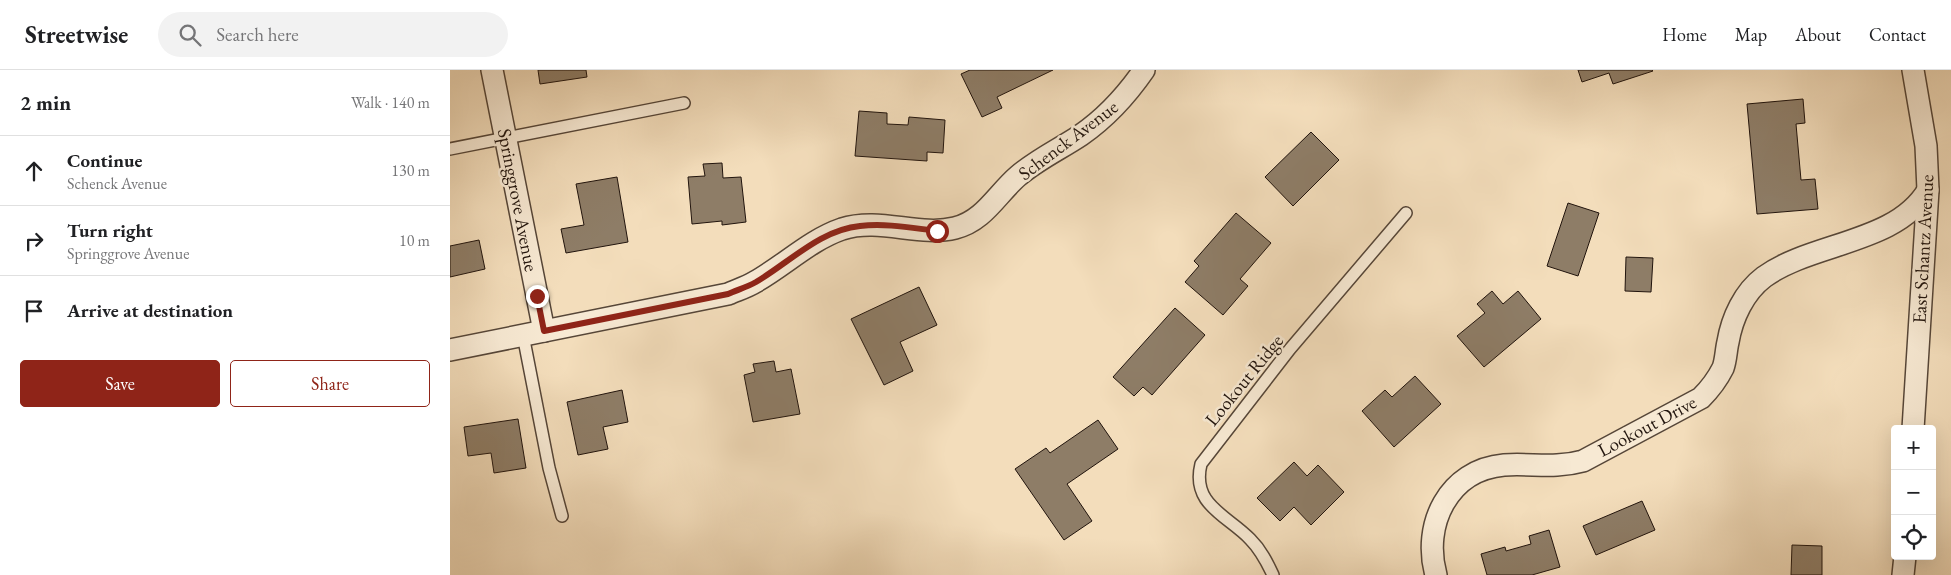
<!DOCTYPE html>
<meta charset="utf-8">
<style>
body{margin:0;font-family:"EB Garamond",serif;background:#f2f2f2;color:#202124}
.controls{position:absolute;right:15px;bottom:15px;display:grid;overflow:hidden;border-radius:5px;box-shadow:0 5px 20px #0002}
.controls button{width:45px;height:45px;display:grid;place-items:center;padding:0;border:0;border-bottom:1px solid #e0e0e0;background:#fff;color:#202124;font:25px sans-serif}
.stop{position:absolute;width:15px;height:15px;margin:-11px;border:4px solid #8f2418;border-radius:50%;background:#fff}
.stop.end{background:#8f2418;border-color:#fff;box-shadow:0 1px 5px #0008}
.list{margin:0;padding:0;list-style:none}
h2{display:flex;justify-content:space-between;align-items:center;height:65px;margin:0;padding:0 20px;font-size:21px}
h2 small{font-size:16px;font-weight:400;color:#757577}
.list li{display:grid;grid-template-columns:32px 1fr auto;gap:15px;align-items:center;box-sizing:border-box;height:70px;padding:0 20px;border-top:1px solid #e0e0e0}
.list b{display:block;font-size:19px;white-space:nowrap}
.list p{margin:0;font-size:16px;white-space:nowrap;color:#757577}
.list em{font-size:16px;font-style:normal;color:#757577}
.actions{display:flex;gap:10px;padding:15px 20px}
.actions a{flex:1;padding:11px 0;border:1px solid #8f2418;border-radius:5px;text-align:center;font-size:18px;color:#8f2418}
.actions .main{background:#8f2418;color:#fff}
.icon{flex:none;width:28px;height:28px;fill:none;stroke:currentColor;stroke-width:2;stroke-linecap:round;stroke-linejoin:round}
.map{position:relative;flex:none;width:1501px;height:505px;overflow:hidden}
header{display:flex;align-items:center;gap:30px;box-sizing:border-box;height:70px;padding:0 25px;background:#fff;border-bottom:1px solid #e0e0e0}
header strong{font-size:24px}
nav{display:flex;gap:28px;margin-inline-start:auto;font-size:18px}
.search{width:350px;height:45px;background:#f2f2f2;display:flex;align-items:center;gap:12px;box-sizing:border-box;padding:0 18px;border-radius:28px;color:#757577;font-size:19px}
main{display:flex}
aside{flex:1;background:#fff}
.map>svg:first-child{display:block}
.building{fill:#8e7d67;stroke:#21140d}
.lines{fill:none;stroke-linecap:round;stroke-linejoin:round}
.lane-casing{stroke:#564638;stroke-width:14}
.street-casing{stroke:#564638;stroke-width:24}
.lane{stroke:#f7e9d3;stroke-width:11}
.street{stroke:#f7e9d3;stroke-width:21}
.route{stroke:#8f2418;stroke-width:6}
.labels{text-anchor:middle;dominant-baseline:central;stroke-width:5;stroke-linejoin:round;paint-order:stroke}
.street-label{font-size:19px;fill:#21140d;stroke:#f7e9d3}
</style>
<header>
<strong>Streetwise</strong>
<div class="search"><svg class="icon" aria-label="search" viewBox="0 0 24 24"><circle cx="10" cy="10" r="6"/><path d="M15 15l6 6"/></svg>Search here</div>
<nav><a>Home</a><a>Map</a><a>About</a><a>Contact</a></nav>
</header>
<main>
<aside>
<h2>2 min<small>Walk · 140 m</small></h2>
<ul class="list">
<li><svg class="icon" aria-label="ahead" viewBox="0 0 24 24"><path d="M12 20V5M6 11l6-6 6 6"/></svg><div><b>Continue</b><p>Schenck Avenue</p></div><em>130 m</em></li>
<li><svg class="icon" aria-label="right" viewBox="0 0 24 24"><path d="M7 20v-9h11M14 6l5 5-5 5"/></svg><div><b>Turn right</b><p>Springgrove Avenue</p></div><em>10 m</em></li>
<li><svg class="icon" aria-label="arrive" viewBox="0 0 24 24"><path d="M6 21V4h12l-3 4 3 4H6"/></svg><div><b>Arrive at destination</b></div></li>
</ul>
<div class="actions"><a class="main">Save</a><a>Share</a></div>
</aside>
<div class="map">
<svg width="1501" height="505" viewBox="0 0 1501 505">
<rect width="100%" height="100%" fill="#f3ddbb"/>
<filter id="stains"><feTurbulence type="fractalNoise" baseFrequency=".004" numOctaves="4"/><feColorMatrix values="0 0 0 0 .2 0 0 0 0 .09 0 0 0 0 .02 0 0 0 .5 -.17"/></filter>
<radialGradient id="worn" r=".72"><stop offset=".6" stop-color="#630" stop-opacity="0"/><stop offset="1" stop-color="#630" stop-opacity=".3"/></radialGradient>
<g class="building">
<polygon points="88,0 136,0 137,7 90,14"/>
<polygon points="520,0 603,0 547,27 552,38 532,47 511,4"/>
<polygon points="1128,0 1202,0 1203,1 1163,14 1159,3 1132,12"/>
<polygon points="1353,29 1355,53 1346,54 1351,110 1365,109 1368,139 1307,144 1297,34"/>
<polygon points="409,41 437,43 437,54 458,55 459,47 495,50 493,83 477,82 477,91 405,86"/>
<polygon points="861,62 889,90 843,136 815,107"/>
<polygon points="272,93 273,108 291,107 296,152 272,155 272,151 242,154 238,107 255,106 253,94"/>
<polygon points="167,107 178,172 116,183 111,159 134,155 126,114"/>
<polygon points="1118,133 1149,143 1128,206 1097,196"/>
<polygon points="786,143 821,173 790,209 798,216 773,245 735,212 749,196 744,191"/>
<polygon points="29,170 35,199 0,207 0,176"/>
<polygon points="1176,187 1203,188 1201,222 1175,221"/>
<polygon points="469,217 487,255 450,272 463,301 434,315 401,249"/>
<polygon points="1042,221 1053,234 1068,221 1091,249 1034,297 1007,266 1035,243 1027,234"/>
<polygon points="725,238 755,265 702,325 693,317 684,326 663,307"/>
<polygon points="324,291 326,302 341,299 350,344 303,352 294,305 305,302 303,294"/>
<polygon points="965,306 991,334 944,377 912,341 935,320 942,327"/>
<polygon points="172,320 178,352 153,357 158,379 128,385 117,332"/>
<polygon points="68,349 76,398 44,403 41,383 18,386 14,357"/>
<polygon points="648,350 668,379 617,414 642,451 614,470 565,399 596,378 600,383"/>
<polygon points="844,392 857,406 868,395 894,422 861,455 844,437 830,451 807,428"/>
<polygon points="1192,431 1205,460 1146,485 1133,456"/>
<polygon points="1099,460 1110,497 1082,505 1037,505 1031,484 1055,477 1056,481 1081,474 1079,466"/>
<polygon points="1342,475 1372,476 1372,505 1341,505"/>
</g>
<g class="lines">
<g class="lane-casing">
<g id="lane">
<polyline points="0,79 234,33"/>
<polyline points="73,265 99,398 112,446"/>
<path d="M823 505C817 492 811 480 800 469 777 445 741 435 751 394L840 279 956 143"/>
</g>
</g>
<g class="street-casing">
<g id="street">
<polyline points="42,0 94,261"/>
<path d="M0 280 278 224C287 220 297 217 305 212 335 195 360 170 392 159 430 147 469 167 505 158 534 151 547 124 568 106 588 89 610 79 631 65 657 47 676 26 694 0"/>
<polyline points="1463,359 1478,120 1476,76 1463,0"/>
<path d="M986 505C972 455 998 400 1054 395 1082 393 1104 399 1133 391L1251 328C1260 319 1267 310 1273 298 1276 290 1276 280 1278 272 1282 248 1294 222 1314 207 1362 172 1446 174 1478 120"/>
<polyline points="1453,505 1455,486"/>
</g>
</g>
<use href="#lane" class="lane"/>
<use href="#street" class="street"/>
</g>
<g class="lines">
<path class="route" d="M87 226 94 261 278 224C287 220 297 217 306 212 340 192 370 160 410 156 436 153 462 158 487 161"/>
</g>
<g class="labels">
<g class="street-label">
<text transform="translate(618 70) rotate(-37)">Schenck Avenue</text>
<text transform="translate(68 130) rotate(79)">Springgrove Avenue</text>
<text transform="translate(1473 179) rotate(-87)">East Schantz Avenue</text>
<text transform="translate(794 310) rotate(-51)">Lookout Ridge</text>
<text transform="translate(1197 356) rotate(-28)">Lookout Drive</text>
</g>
</g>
<rect width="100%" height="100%" filter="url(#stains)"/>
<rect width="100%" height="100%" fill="url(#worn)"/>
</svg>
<div class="controls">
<button>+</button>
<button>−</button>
<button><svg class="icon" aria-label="locate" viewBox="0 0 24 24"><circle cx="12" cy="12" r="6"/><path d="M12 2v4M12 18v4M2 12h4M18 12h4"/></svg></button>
</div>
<div class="stop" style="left:487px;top:161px"></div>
<div class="stop end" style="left:87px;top:226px"></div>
</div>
</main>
